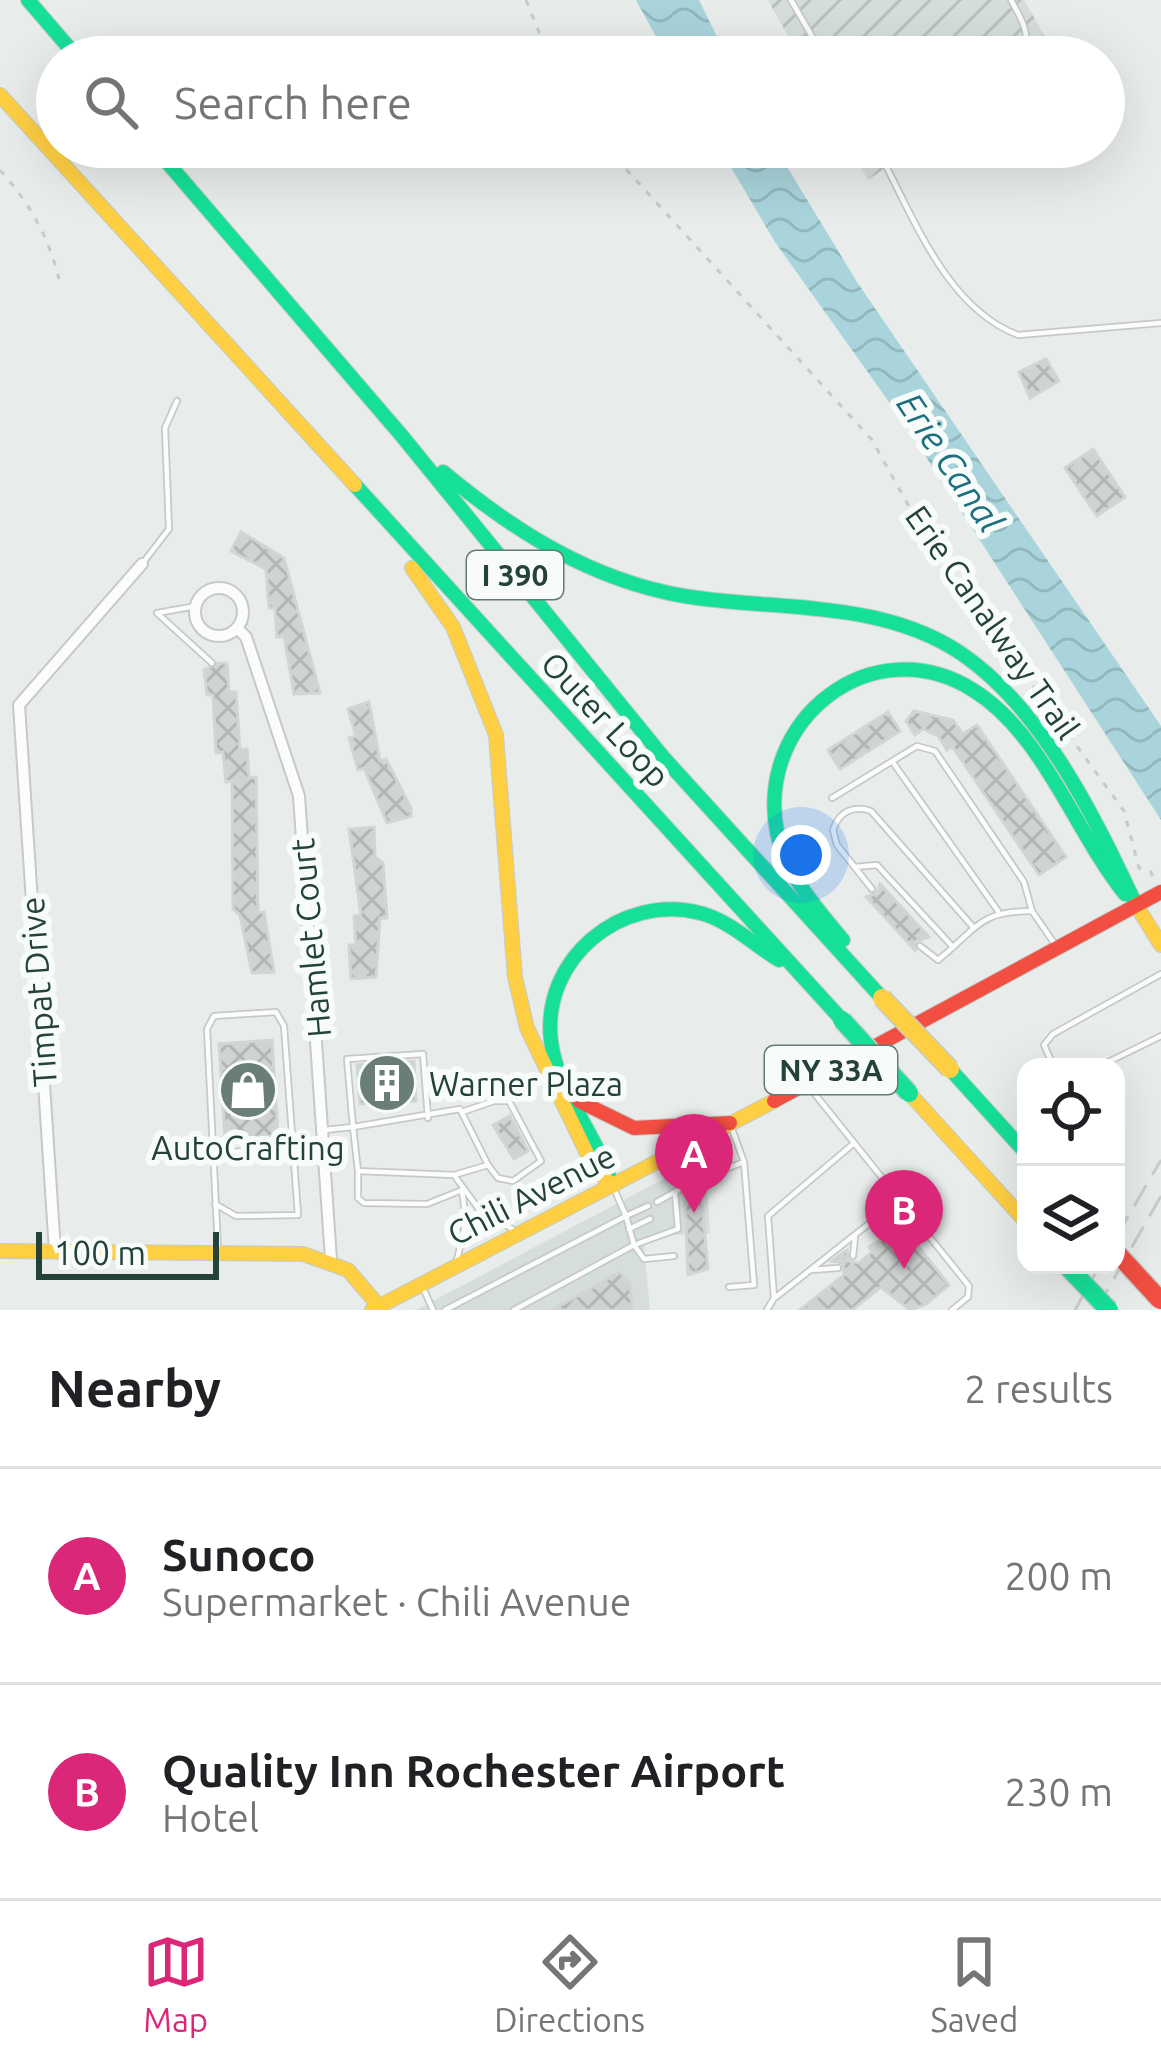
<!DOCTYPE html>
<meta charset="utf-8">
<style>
body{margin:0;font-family:Ubuntu,sans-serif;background:#f2f2f2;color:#202124}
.controls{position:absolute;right:36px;bottom:36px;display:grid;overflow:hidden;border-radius:24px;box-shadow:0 12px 48px #0002}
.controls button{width:108px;height:108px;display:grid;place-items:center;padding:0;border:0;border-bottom:3px solid #e0e0e0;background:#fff;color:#202124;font:60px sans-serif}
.scale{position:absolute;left:36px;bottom:30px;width:183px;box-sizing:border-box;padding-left:12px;border:6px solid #24423a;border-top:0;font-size:33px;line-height:42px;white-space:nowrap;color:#24423a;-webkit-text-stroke:9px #f7fbf9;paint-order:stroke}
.you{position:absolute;left:801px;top:855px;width:42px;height:42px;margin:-30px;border:9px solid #fff;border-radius:50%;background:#1a73e8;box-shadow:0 0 0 18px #1a73e833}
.badge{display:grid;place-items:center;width:78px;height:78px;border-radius:50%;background:#db2777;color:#fff;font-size:39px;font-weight:700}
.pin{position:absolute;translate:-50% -99px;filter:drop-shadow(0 3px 6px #0008)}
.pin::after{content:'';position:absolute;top:63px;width:42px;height:36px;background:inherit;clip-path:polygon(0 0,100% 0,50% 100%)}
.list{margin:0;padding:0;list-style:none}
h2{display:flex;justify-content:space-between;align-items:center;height:156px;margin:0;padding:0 48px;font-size:51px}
h2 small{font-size:39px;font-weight:400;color:#757577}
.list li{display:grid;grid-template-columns:78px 1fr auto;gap:36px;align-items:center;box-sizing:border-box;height:216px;padding:0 48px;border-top:3px solid #e0e0e0}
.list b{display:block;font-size:45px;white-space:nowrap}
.list p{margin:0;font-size:39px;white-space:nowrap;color:#757577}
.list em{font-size:39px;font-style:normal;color:#757577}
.icon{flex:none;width:66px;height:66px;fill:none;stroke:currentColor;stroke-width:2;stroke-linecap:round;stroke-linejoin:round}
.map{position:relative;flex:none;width:1161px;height:1310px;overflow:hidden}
.search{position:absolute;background:#fff;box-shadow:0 12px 48px #0002;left:36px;right:36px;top:36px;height:132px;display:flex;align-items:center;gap:30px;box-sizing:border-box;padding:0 42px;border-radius:66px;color:#757577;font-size:45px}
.sheet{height:588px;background:#fff}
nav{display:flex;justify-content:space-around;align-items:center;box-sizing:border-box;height:168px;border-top:3px solid #e0e0e0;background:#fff;font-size:33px;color:#757577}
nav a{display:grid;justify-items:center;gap:6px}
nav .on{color:#db2777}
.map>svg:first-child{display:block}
.built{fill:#d6dedb}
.industrial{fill:url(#industrial-furrows)}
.water{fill:url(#water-waves)}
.building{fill:url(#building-cross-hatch);stroke:#d1d6d4;stroke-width:3}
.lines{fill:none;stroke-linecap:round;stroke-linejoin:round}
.lane-casing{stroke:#c5cac8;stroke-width:8}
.street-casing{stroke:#c5cac8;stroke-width:14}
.fast-casing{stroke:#c3cbc8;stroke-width:16}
.slow-casing{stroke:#c3cbc8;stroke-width:16}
.jam-casing{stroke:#c3cbc8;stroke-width:16}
.path{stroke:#c3ccca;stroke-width:3;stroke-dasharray:6 9;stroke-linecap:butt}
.lane{stroke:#fcfcfc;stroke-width:4.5}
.street{stroke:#fcfcfc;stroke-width:10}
.fast{stroke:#16e098;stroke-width:14}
.slow{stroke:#ffcf43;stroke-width:14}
.jam{stroke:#f24e42;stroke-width:14}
.rail{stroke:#c9cdcc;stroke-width:3;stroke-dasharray:24 12;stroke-linecap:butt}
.fast-bridge-casing{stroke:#c3ccc9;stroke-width:21;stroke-linecap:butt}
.slow-bridge-casing{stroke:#c3ccc9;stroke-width:21;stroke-linecap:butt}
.jam-bridge-casing{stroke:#c3ccc9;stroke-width:21;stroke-linecap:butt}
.fast-bridge{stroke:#16e098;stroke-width:18}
.slow-bridge{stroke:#ffcf43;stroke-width:18}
.jam-bridge{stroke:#f24e42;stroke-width:18}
.labels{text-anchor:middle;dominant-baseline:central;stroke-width:12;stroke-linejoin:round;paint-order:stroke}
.shield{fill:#f7fbf9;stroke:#637a73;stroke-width:3}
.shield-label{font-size:30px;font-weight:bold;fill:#24423a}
.street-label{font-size:33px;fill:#24423a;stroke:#f7fbf9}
.poi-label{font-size:33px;fill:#24423a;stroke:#f7fbf9;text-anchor:start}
.water-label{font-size:36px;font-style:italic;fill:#1c6f80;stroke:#f7fbf9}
</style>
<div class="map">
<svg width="1161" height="1310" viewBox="0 0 1161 1310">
<defs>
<pattern id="industrial-furrows" width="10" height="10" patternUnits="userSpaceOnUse" patternTransform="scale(3)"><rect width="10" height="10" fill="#d6dedb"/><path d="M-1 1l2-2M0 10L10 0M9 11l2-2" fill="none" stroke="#b8c0bd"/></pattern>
<pattern id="water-waves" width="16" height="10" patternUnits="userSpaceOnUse" patternTransform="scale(3)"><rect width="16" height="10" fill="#a9d4db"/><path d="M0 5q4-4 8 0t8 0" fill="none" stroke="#91b7bd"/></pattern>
<pattern id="building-cross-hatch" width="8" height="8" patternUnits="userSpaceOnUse" patternTransform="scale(3)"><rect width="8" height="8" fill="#cfd4d2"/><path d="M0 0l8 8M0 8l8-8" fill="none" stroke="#b2b7b5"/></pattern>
</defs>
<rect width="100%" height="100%" fill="#e8edeb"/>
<polygon class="built" points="705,1157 710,1233 643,1237 650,1310 416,1310"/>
<g class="industrial">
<polygon points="768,0 1024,0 1052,49 1040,57 800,57"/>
<polygon points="849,147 914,147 868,180"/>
</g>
<g class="water">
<polygon points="636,0 699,0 727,57 667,57"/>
<polygon points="719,147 775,147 857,282 1161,726 1161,820 904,423 775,242"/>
</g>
<g class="building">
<polygon points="1046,359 1059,381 1030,398 1019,372"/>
<polygon points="1093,449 1125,497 1097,516 1065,468"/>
<polygon points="241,532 284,558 320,693 294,694 284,636 277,637 275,608 269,608 266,569 231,551"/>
<polygon points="219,663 227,663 229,692 236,692 240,750 247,749 249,778 256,777 258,913 264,912 274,972 252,973 240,915 233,909 232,781 226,782 223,752 216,753 213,695 207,695 204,670"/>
<polygon points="369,702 380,761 386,759 411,808 411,816 387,823 364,768 358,770 349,738 356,736 348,709"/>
<polygon points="914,711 953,720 963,734 977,725 1066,857 1039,875 952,746 947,750 938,736 923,729 915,735 906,721"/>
<polygon points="888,712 900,731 840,769 828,750"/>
<polygon points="374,827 375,857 383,863 387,918 380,918 376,977 351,979 349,945 356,945 354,916 361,915 349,829"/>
<polygon points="880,884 929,937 916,941 915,950 866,897 877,893"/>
<polygon points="272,1040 278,1136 225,1139 219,1044"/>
<polygon points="414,1061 416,1101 360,1104 357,1065"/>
<polygon points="510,1116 528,1151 514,1159 493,1125"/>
<polygon points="702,1199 708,1269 688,1275 685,1200"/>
<polygon points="903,1227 949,1285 925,1305 910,1310 881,1287 852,1310 800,1310 844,1275 843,1263 832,1261 847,1250 848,1261 859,1263 872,1252 869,1247"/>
<polygon points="620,1272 630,1284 632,1310 552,1310"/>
</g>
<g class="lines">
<g class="lane-casing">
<g id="lane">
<polyline points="791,0 824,57"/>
<path d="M1011 0C1022 21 1037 40 1013 57"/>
<path d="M876 147C912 212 944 307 1018 335L1161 323"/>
<polyline points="142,564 169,529 165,428 177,401"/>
<polyline points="196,606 157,613 212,663"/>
<polyline points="894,764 998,911"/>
<polyline points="832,798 917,746 935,751 1024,882 1032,911 1054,943"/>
<polyline points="855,867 877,865 952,946"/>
<path d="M872 889 837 845 833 830C839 811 854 805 871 811L973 927"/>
<path d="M920 946 938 960C977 929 978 911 1032 911"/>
<polyline points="1054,1067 1044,1045 1053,1034 1161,974"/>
<polyline points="1098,1067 1161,1036"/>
<polyline points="810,1088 969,1286 968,1297 952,1310"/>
<polyline points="462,1112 494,1101 509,1101 541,1161 513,1181 498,1178 488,1165"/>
<polyline points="428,1118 423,1054 347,1059 353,1127 460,1109 488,1165 454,1175"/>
<polyline points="324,1130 353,1127 358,1171 454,1175 478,1208 517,1232"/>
<polyline points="214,1153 292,1148"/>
<polyline points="358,1174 358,1198 364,1203 427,1204 462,1190"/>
<polyline points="696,1180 744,1162 732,1129"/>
<polyline points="657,1202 696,1180 688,1154"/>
<polyline points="215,1204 236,1216 298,1215 284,1026 276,1012 214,1016 207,1029 218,1248"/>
<polyline points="629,1229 650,1219"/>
<polyline points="674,1256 644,1259 634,1245 678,1229 675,1193"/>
<polyline points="853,1256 855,1237"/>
<polyline points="457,1260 466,1221 462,1190"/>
<polyline points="811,1270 838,1268"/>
<polyline points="729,1287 754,1285 744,1162"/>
<polyline points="423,1288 433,1310"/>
<polyline points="776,1297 899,1200"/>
<polyline points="445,1310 626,1216 615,1191"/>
<polyline points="514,1310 634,1245 626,1216 648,1206"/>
<polyline points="767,1310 774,1298 768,1216 853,1144"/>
</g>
</g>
<g class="street-casing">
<g id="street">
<circle cx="219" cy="612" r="24"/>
<polyline points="237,628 246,637 299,796 331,1259"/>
<polyline points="55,1251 19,705 142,564"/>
</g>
</g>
<g class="fast-casing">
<g id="fast">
<polyline points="28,0 77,57"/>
<polyline points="154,147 402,436 663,757 882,998"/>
<path d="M443 472C514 531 591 580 684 596 775 611 878 599 959 652 1042 707 1095 818 1136 905"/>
<polyline points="355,485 842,1020"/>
<path d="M843 940C817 909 785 873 777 832 755 720 872 627 973 690 1043 733 1075 832 1125 894"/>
<polyline points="950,1069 1026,1153"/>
<path d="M612 1185C598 1136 557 1092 551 1041 541 959 621 893 700 913 729 920 754 945 779 960"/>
</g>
</g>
<g class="slow-casing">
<g id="slow">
<polyline points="0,95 355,485"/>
<polyline points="412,568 453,627 496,735 515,977 527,1028 594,1168 613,1186"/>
<polyline points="1136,905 1161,945"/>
<polyline points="909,1093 1026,1222"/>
<polyline points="0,1251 303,1254 348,1270 379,1306"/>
<polyline points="372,1310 774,1101"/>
</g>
</g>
<g class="jam-casing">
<g id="jam">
<polyline points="579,1101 634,1128 730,1123"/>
<polyline points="774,1101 1161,892"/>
</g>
</g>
<g class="path">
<polyline points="526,0 549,57"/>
<polyline points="606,147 872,440 930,544 1124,811 1139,868 1151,872 1154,881"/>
<path d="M0 170C30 204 48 235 59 279"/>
</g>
<use href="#lane" class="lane"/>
<use href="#street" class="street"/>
<use href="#fast" class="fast"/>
<use href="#slow" class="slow"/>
<use href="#jam" class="jam"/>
<g class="rail">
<polyline points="1116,1237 1161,1160"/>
<polyline points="1075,1310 1100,1265"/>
<polyline points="1096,1310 1161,1196"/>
</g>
<g class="fast-bridge-casing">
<g id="fast-bridge">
<polyline points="842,1020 909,1093"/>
<polyline points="1066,1265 1109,1310"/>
</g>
</g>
<g class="slow-bridge-casing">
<polyline id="slow-bridge" points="882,998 950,1069"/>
</g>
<g class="jam-bridge-casing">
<polyline id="jam-bridge" points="1116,1252 1160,1300"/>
</g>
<use href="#fast-bridge" class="fast-bridge"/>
<use href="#slow-bridge" class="slow-bridge"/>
<use href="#jam-bridge" class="jam-bridge"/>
</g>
<defs>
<g id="building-disc" transform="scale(3)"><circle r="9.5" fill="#697e78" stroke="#f7fbf9"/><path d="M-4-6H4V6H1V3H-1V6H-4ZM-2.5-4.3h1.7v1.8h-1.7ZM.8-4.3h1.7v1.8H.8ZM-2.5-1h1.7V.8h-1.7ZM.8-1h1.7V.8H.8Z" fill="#fff"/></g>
<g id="shop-disc" transform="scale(3)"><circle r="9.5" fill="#697e78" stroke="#f7fbf9"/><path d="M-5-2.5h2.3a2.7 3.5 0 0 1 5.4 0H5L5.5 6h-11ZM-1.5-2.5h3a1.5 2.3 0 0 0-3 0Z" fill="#fff"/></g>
</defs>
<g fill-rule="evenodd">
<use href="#building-disc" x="387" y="1083"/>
<use href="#shop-disc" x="248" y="1090"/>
</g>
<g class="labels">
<g class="shield">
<rect x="467" y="551" width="96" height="48" rx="9"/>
<rect x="765" y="1046" width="132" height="48" rx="9"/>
</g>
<g class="shield-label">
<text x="515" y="575">I 390</text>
<text x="831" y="1070">NY 33A</text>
</g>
<g class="street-label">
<text transform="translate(993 622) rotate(55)">Erie Canalway Trail</text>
<text transform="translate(606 719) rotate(47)">Outer Loop</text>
<text transform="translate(310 938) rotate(-95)">Hamlet Court</text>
<text transform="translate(38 992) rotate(-94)">Timpat Drive</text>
<text transform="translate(531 1194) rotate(-27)">Chili Avenue</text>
</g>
<g class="poi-label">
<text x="429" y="1083">Warner Plaza</text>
<text x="248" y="1147" text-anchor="middle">AutoCrafting</text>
</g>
<g class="water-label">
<text transform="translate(951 462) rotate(56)">Erie Canal</text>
</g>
</g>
</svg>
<div class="controls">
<button><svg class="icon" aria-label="locate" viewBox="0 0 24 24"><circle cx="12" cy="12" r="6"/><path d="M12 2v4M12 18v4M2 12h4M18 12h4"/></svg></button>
<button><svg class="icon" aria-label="layers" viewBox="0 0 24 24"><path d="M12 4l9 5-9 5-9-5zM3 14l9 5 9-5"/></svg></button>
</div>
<div class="scale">100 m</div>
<div class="you"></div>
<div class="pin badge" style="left:694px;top:1213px">A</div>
<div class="pin badge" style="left:904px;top:1269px">B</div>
<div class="search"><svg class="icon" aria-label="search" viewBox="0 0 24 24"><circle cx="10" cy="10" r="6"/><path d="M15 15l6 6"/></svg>Search here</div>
</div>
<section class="sheet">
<h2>Nearby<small>2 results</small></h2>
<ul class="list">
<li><span class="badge">A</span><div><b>Sunoco</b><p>Supermarket · Chili Avenue</p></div><em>200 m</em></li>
<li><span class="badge">B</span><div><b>Quality Inn Rochester Airport</b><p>Hotel</p></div><em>230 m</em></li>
</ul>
</section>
<nav>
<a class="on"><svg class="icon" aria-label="map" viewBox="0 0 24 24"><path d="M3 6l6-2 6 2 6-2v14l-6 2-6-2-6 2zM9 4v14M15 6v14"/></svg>Map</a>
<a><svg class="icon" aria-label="directions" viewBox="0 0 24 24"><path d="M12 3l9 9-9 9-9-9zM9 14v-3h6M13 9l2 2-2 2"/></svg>Directions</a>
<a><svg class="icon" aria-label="saved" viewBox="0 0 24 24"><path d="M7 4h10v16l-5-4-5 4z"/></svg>Saved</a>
</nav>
